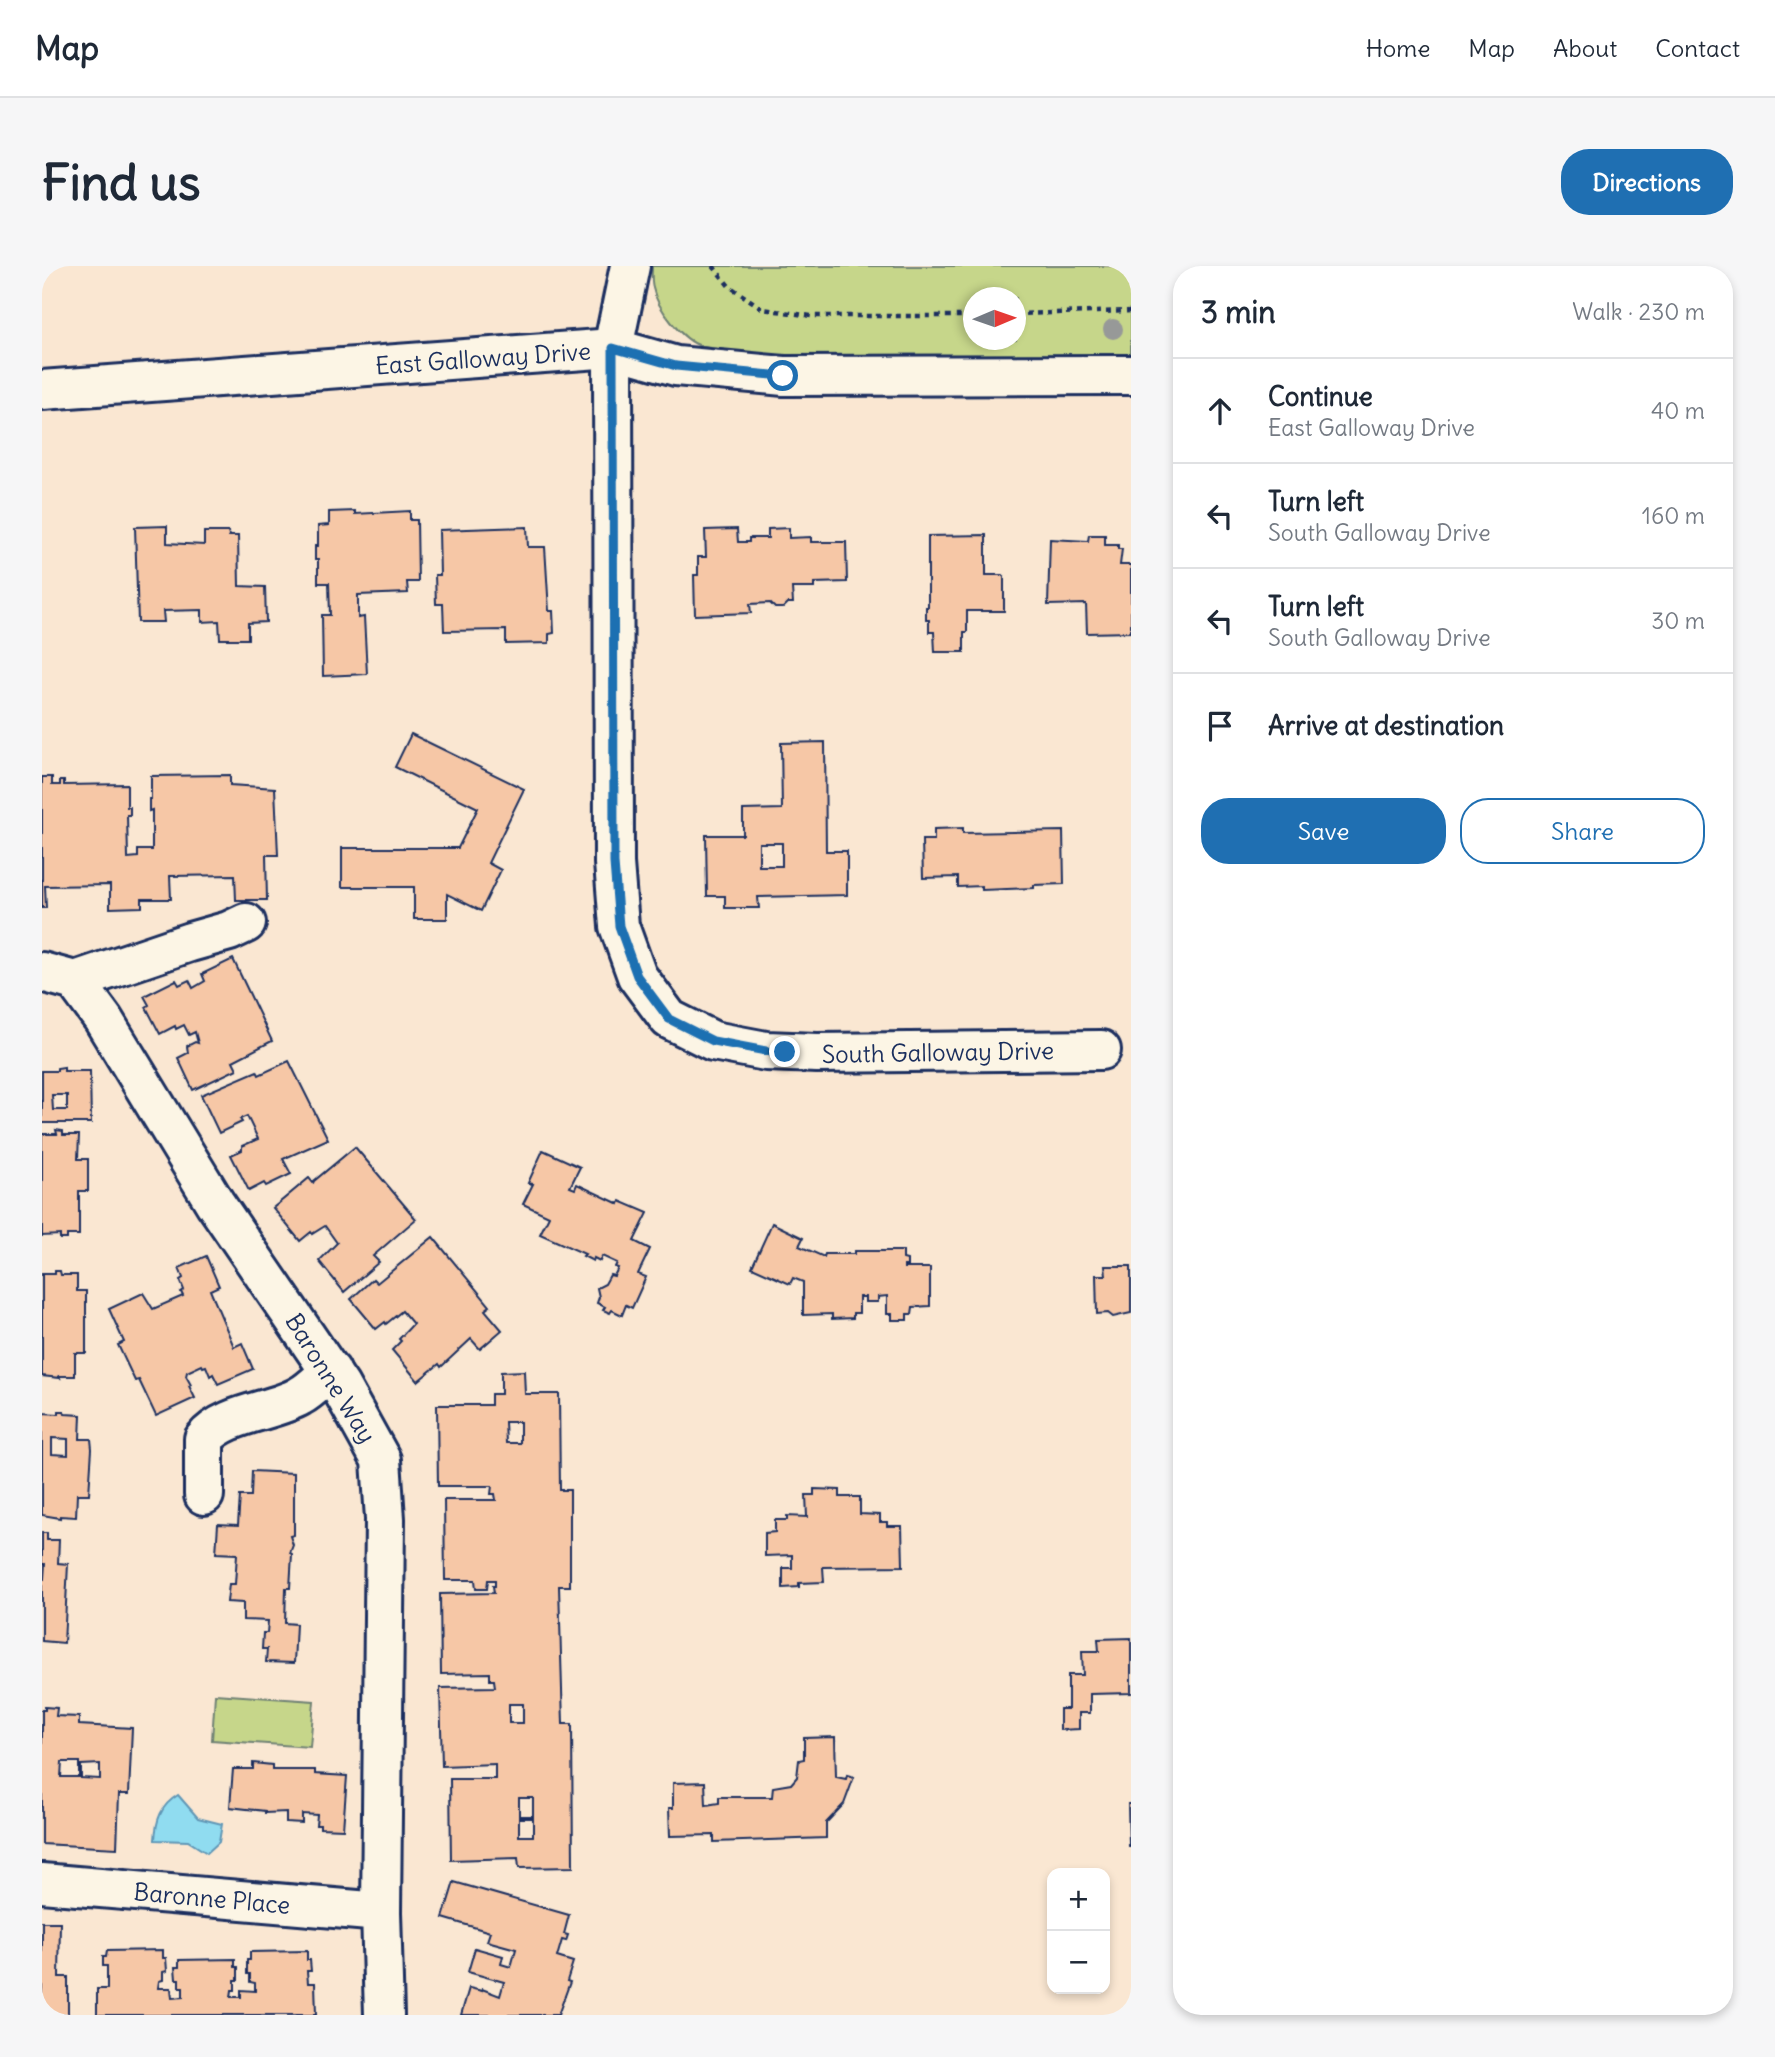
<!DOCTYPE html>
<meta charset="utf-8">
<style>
body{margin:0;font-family:Delius,sans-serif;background:#f6f6f7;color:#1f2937}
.controls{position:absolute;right:21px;bottom:21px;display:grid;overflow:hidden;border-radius:14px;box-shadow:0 4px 10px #0003}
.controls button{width:63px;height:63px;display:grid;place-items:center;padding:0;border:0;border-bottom:2px solid #e0e1e3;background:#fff;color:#1f2937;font:35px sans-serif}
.compass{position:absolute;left:921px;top:21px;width:63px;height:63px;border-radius:50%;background:#fff;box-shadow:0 4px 10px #0003;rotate:88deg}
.stop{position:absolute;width:21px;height:21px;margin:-16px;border:5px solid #1f6fb2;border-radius:50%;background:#fff}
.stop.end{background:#1f6fb2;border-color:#fff;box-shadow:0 2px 7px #0008}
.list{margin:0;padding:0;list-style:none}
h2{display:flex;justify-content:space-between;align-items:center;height:91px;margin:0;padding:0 28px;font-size:30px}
h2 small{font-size:23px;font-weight:400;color:#747a83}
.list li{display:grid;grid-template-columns:46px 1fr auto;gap:21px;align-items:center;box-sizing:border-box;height:105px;padding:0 28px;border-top:2px solid #e0e1e3}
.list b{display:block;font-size:26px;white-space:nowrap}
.list p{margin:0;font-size:23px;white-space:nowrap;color:#747a83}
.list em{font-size:23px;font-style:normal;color:#747a83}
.actions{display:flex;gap:14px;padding:21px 28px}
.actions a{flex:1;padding:16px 0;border:2px solid #1f6fb2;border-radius:28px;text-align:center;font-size:24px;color:#1f6fb2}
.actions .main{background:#1f6fb2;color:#fff}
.icon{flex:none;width:38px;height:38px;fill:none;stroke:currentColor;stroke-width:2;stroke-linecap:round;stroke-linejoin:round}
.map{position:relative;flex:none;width:1089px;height:1749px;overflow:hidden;border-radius:28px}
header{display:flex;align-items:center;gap:42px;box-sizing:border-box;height:98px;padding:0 35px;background:#fff;border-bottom:2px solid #e0e1e3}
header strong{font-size:33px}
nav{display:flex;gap:38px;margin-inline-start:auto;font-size:24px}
.intro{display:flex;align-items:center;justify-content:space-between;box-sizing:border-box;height:168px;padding:0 42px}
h1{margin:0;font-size:49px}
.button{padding:18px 32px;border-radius:28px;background:#1f6fb2;color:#fff;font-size:24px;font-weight:700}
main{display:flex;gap:42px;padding:0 42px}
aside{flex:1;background:#fff;border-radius:28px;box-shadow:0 4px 10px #0003}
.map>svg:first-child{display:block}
.green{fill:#c6d68a;stroke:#708274;stroke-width:2;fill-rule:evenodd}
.water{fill:#90dcf0;stroke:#6197b6;stroke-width:2}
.building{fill:#f6c7a6;stroke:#1b2f5e;stroke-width:2;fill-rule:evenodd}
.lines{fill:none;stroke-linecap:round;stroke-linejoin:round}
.minor-casing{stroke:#1b2f5e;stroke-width:44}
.path{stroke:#1b2f5e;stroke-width:4.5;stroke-dasharray:5 5;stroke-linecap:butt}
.minor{stroke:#fcf5e5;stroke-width:38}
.tree{fill:#979998}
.route{stroke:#1f6fb2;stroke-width:9}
.labels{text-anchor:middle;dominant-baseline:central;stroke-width:5;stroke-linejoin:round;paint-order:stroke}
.street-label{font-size:24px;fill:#1b2f5e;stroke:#fcf5e5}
</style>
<header>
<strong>Map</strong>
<nav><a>Home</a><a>Map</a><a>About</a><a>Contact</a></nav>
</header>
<div class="intro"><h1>Find us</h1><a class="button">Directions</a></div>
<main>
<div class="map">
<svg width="1089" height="1749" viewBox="0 0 1089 1749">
<rect width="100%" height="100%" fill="#fae7d2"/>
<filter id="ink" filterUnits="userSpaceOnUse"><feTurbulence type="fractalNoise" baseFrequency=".0143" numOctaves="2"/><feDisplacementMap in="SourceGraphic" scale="14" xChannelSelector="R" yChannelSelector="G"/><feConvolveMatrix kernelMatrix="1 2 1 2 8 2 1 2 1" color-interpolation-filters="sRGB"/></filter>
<g filter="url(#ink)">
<g class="green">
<path d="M610 0H1089V89L731 91C707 88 682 87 659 80 640 74 615 42 611 22 609 16 610 7 610 0ZM932 32H974V74H932Z"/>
<polygon points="173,1428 272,1435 268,1481 170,1474"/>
</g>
<path class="water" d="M136 1529 156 1552 180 1558 177 1576 165 1587 146 1575 113 1574C114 1554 119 1539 136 1529Z"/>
<g class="building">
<polygon points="313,245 313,248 368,245 368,254 375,254 376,316 365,316 366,327 316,329 316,352 322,351 325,408 281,410 280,349 288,349 287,317 276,317 276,294 273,294 273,280 276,280 276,260 287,259 287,246"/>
<polygon points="125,260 125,277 162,279 162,266 186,266 187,270 196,270 197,320 223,321 224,356 206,357 206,373 178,373 177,355 160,356 160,344 121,345 122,356 96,356 93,261"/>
<polygon points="485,261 486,281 503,281 507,345 511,345 512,367 507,368 507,377 464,378 464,364 402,365 401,338 394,338 393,309 398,309 397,264"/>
<polygon points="747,262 747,272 769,271 769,276 804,276 805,316 772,317 772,322 750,322 751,337 746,337 741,342 733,342 728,337 708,338 709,347 653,349 652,309 656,309 656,291 664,291 663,264 695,263 696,276 707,276 707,272 726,272 726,263"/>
<polygon points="944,269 944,309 960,309 962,311 962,345 925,345 925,366 922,366 922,386 893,386 892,366 887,366 887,354 884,354 884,341 886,341 886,270"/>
<polygon points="1047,269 1063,269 1063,279 1076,279 1076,283 1080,283 1078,299 1089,299 1089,366 1045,367 1044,338 1006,339 1008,273 1046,275"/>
<polygon points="369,468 482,523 446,597 459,604 439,645 405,628 405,653 372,653 372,621 300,621 300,582 416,582 436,542 353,501"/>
<path d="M783 476 784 585H805V629L716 631 717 642H683V630H665L664 569H701V544L740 543 739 477ZM717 577H740V600H717Z"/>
<polygon points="188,509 188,519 233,522 236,589 224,589 225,634 194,634 193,609 128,610 129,633 100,633 100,641 68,642 68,619 3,620 4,642 0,642 0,511 10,511 10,519 18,519 18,515 22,515 22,519 85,518 85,541 88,541 88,549 85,549 86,592 96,591 96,584 110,584 110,544 107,545 107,533 109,533 109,510"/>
<polygon points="921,562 921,567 1021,565 1022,618 992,619 992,622 940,624 940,620 916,621 916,611 881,612 880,574 892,574 892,563"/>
<polygon points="191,693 230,775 191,795 195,803 151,824 136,792 146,787 145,780 153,776 156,777 153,766 147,769 142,759 134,763 133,760 118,768 104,741 107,739 102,730 134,714 137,719 147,714 151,722 163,715 160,708"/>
<polygon points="247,795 286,873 241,893 249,908 224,920 222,917 207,925 189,889 200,884 200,880 216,873 205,850 198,853 200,856 177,867 159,829 215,805 217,809"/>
<path d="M22 801V805H48L49 857H0V805H15V802ZM10 829H25V844H11Z"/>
<polygon points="14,864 21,865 21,869 37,869 36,893 46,893 46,925 37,925 37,969 25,969 25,973 18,973 18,969 0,970 0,868 15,868"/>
<polygon points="313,881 374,953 331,990 337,996 302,1026 277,995 295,977 283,960 270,968 269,966 258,975 231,942 267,912 271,917 272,915"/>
<polygon points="501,884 538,901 528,921 533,923 535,918 577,938 578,935 606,947 592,975 608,983 596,1008 604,1011 590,1042 584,1039 580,1049 570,1044 568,1047 561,1044 563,1041 555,1037 557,1031 555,1022 563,1018 568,1009 572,1010 576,1002 573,1001 575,997 560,990 558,995 552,992 551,995 541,990 543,988 498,968 507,950 481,938 491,918 486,917"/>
<polygon points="730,957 761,972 757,980 782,991 783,988 812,988 812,985 861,985 861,993 865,994 865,1000 862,1000 862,1002 888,1002 888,1040 871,1041 870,1048 865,1048 865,1054 850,1054 850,1048 845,1048 845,1030 836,1031 836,1036 823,1036 823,1031 817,1031 817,1047 811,1047 811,1052 790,1053 790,1048 761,1049 761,1016 751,1012 748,1018 710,1001"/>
<polygon points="391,971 448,1040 443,1044 460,1064 438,1083 429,1073 399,1101 397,1098 376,1115 350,1084 359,1075 357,1073 371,1058 360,1045 344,1058 343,1056 334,1063 309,1033 331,1013 335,1017"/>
<polygon points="164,990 177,1020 168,1024 192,1081 200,1077 211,1103 176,1118 171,1108 168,1110 164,1100 161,1101 160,1099 145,1106 144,1110 149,1119 147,1120 153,1132 114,1150 97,1114 93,1115 76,1079 82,1076 67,1043 101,1027 111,1043 141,1030 139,1026 142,1024 138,1014 141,1012 137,1002"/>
<polygon points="1063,1000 1089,1000 1089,1047 1071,1051 1066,1047 1055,1048 1054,1009 1064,1009"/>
<polygon points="13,1005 18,1005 19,1009 35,1009 35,1025 44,1025 44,1087 33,1087 33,1110 17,1110 18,1112 0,1110 0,1008 13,1008"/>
<path d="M482 1105 483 1128H517L518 1224H528V1320H517L521 1458H530L531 1601 477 1602 476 1592 409 1594 408 1513H453V1498L400 1500 398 1422 453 1421 452 1414H448V1407L399 1408 398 1328 452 1327 451 1320H453V1314H446L445 1323H434L433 1314H403L402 1234H454L453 1228H449L450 1220H396L395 1139H449V1128H459V1106ZM463 1156H478V1177H464ZM467 1438H481V1457H467ZM477 1532H491V1550H477ZM477 1552H491V1570H477Z"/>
<path d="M17 1145H22L23 1148 39 1149 38 1173H49L50 1183 47 1228H35L34 1251 18 1250V1252L0 1249V1147L17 1148ZM10 1172 26 1173V1189L10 1188Z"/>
<polygon points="210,1205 252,1207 252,1269 248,1270 251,1279 248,1287 250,1288 248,1322 244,1322 243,1357 254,1358 252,1397 224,1396 225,1383 220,1383 221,1367 225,1367 226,1355 201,1354 201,1337 185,1336 187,1318 193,1318 195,1288 174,1287 176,1258 196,1259 198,1230 209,1230"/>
<polygon points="772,1223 798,1224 798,1231 818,1231 818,1248 838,1249 838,1256 845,1256 845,1260 860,1260 861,1300 781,1301 782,1316 757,1317 757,1321 741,1322 741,1302 750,1302 750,1289 723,1290 723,1267 733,1266 733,1254 745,1254 745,1250 765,1251 764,1229 772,1229"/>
<polygon points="0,1267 5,1267 5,1274 17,1274 16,1297 26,1298 22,1377 0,1375 0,1313 2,1313 3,1298 0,1298"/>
<polygon points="1089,1372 1089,1427 1048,1428 1048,1447 1037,1447 1037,1463 1018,1464 1018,1443 1026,1443 1026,1409 1041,1409 1040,1385 1057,1385 1056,1373"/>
<path d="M3 1441 15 1442 14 1450 37 1451V1459L90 1462 87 1528H77L75 1582 0 1578V1444H3ZM20 1496H37V1511H19ZM58 1498V1513L39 1512V1499Z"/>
<polygon points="793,1471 794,1511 804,1513 805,1509 812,1511 802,1538 784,1557 784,1572 672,1576 672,1569 628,1570 627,1542 631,1542 631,1517 663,1516 664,1539 677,1537 677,1531 730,1531 731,1521 749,1518 755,1511 757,1494 762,1493 762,1472"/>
<polygon points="211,1497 230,1499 230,1504 273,1504 273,1508 305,1510 301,1563 278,1562 278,1559 274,1559 275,1549 260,1548 260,1557 244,1556 244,1546 223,1547 223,1545 188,1541 191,1503 211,1503"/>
<polygon points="1086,1538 1089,1538 1089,1580 1087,1580"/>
<polygon points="412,1616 527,1649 522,1668 526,1669 524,1675 520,1674 515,1691 531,1696 525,1715 528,1716 516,1749 419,1749 427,1722 440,1725 440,1723 458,1730 462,1716 426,1706 433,1682 461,1690 459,1698 469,1701 474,1683 445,1675 448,1666 401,1652"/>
<polygon points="0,1656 18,1656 17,1711 26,1711 26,1749 0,1749"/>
<polygon points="121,1684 121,1692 124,1692 125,1705 121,1706 121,1714 117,1715 116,1722 129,1722 130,1732 141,1731 141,1721 137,1721 137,1713 134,1713 133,1701 137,1701 137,1694 193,1693 193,1701 196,1701 196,1714 193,1714 193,1724 190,1724 189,1731 199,1731 199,1724 213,1725 213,1717 208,1716 208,1708 205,1708 205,1694 208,1694 208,1686 265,1685 265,1694 268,1694 269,1705 265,1705 266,1717 273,1717 274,1749 55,1749 55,1723 65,1723 65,1700 61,1700 61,1691 64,1691 65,1685"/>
</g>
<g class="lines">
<g class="minor-casing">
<g id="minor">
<polyline points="588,0 571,82 572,597 577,660 595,710 627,753 671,775 724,785 775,787 1059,784"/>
<polyline points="0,124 571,82 634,100 742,110 1089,109"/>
<polyline points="0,706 33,715 61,753 173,937 298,1120 339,1194 343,1253 339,1646 342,1749"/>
<polyline points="33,715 148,676 187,665 204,657"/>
<path d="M162 1229V1173C182 1147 231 1146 258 1130 269 1124 279 1113 289 1105"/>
<polyline points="0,1617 339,1646"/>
</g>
</g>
<g class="path">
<polyline points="671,0 687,20 721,43 769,50 932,50"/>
<polyline points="974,48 1089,45"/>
</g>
<use href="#minor" class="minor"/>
</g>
<circle class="tree" cx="1071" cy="63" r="10"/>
</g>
<g class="lines" filter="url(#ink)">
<polyline class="route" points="741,110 634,100 571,82 572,597 577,660 595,710 627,753 671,775 724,785 743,786"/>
</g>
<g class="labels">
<g class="street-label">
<text transform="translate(441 92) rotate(-4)">East Galloway Drive</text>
<text transform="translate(896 786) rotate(-1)">South Galloway Drive</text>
<text transform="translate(289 1112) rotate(58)">Baronne Way</text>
<text transform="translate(170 1632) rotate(5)">Baronne Place</text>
</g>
</g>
</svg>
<div class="controls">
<button>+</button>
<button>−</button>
</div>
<svg class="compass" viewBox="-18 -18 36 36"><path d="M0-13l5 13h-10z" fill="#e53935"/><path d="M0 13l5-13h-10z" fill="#747a83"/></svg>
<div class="stop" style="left:741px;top:110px"></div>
<div class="stop end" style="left:743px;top:786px"></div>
</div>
<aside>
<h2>3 min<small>Walk · 230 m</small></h2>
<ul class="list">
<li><svg class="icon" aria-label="ahead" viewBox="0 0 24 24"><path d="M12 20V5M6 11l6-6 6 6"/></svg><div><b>Continue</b><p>East Galloway Drive</p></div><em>40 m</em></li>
<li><svg class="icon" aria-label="left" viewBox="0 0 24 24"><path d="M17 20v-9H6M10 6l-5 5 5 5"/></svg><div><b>Turn left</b><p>South Galloway Drive</p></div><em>160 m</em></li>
<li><svg class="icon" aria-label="left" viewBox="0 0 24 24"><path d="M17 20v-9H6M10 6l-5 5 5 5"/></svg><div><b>Turn left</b><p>South Galloway Drive</p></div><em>30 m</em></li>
<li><svg class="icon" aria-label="arrive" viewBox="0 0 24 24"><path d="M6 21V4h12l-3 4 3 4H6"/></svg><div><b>Arrive at destination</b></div></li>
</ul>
<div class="actions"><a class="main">Save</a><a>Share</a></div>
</aside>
</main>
